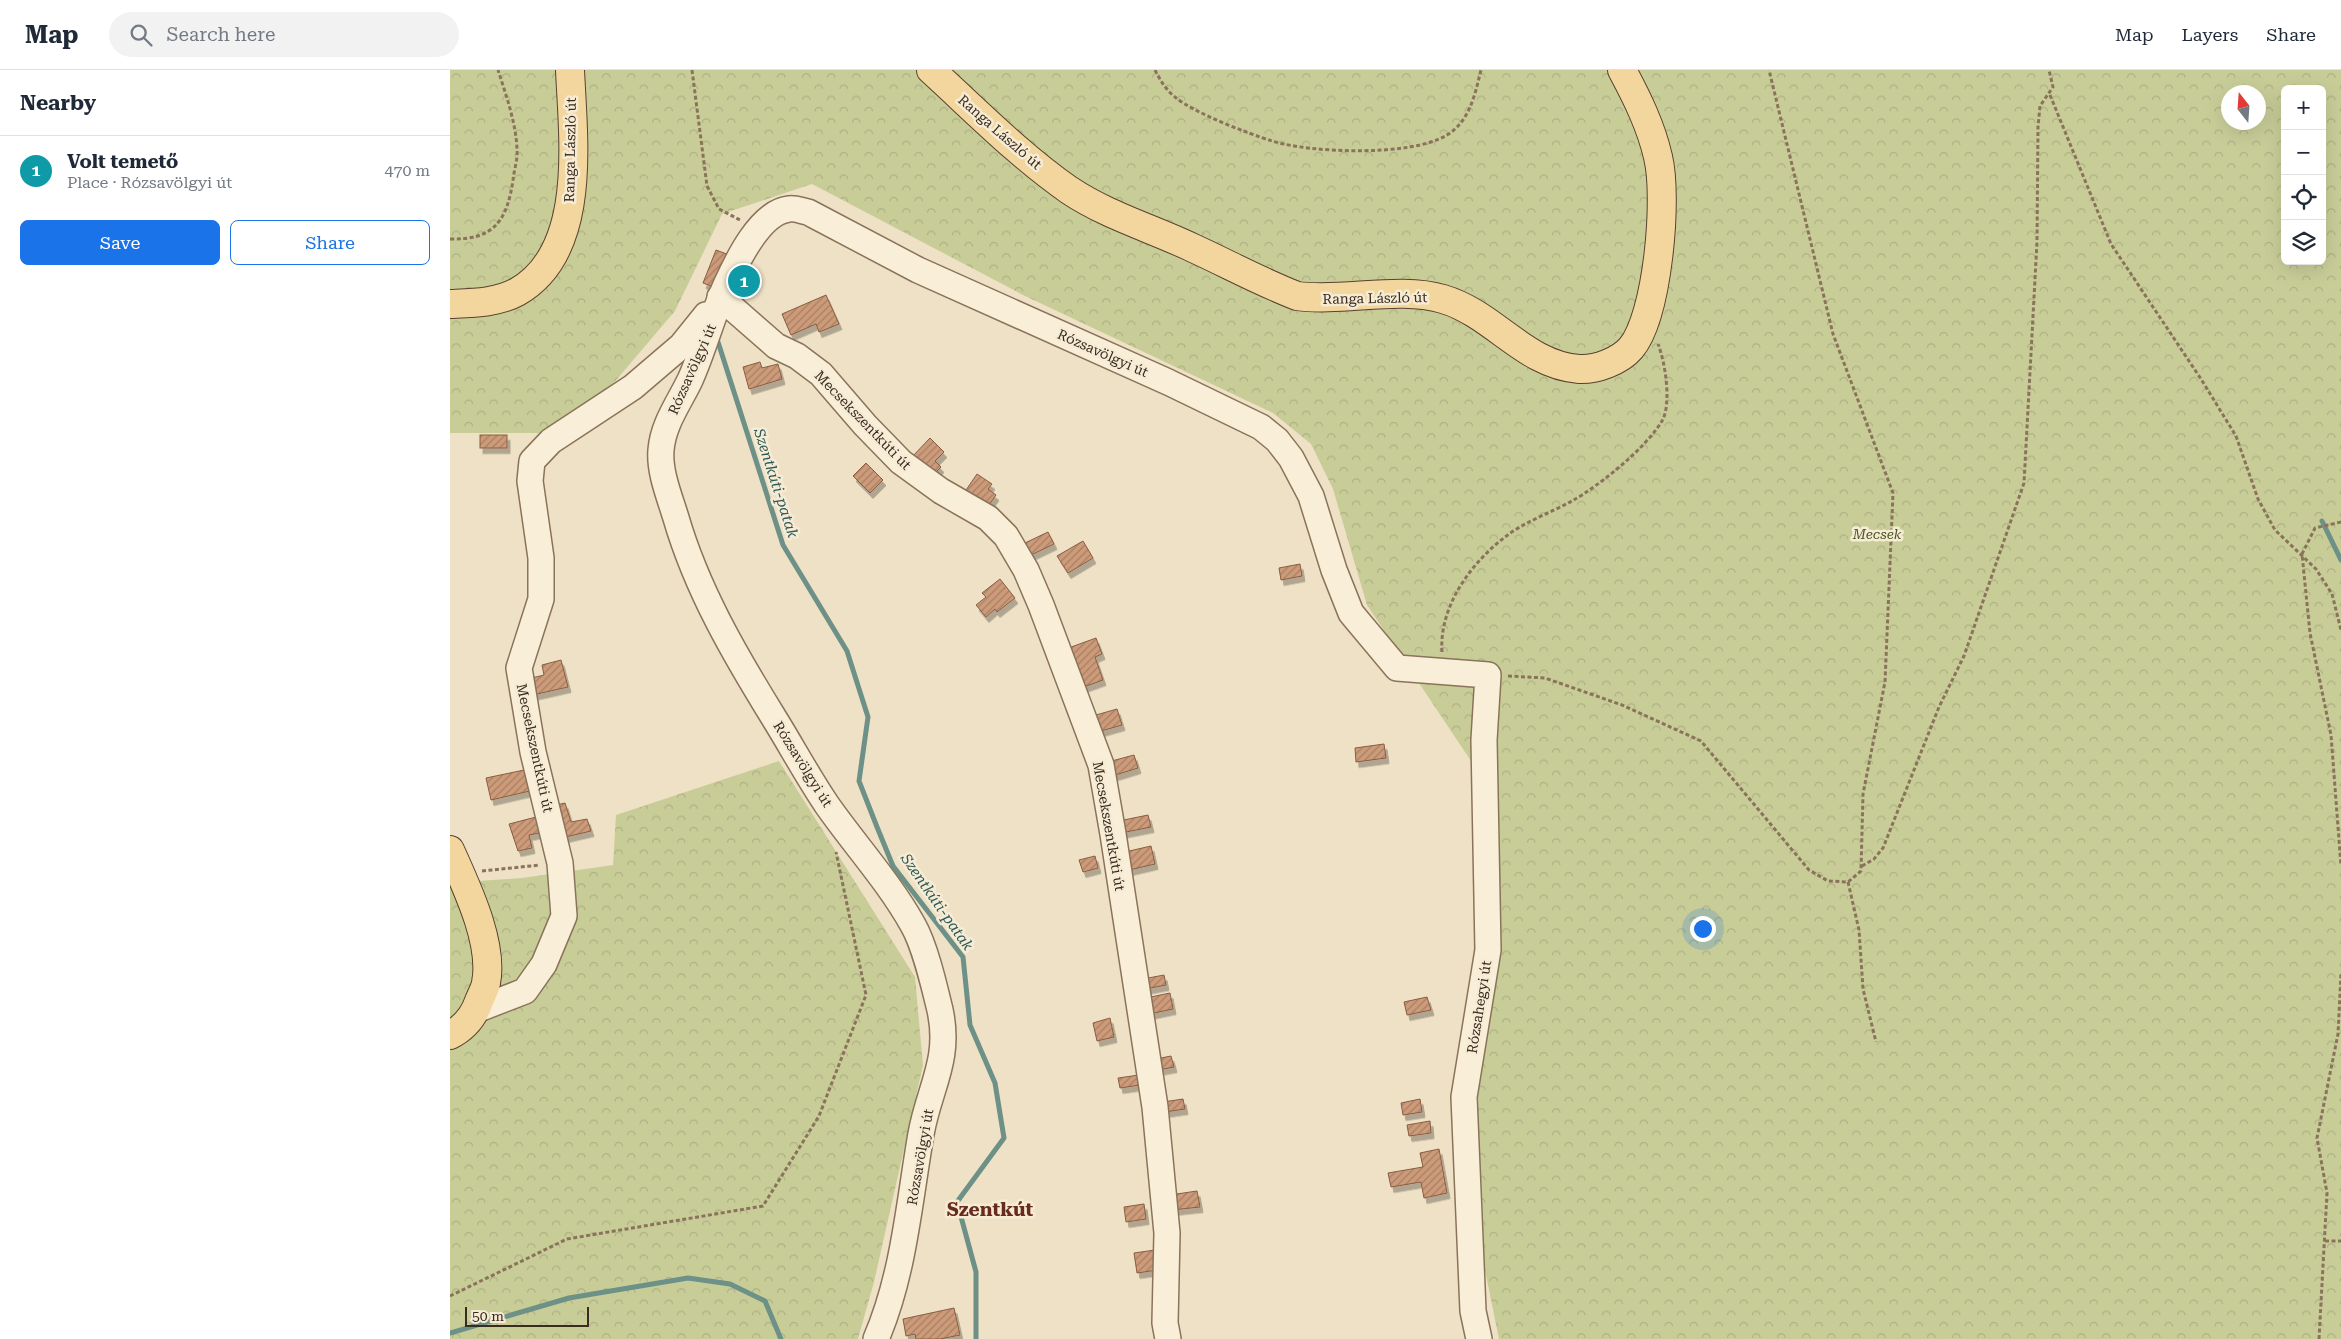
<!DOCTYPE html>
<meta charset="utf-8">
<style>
body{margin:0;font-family:"Roboto Serif",serif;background:#f2f2f3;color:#1f2937}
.controls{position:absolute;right:15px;top:15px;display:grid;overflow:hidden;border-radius:8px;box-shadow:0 5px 20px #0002}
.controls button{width:45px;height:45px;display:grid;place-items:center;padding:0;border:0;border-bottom:1px solid #e0e1e3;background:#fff;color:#1f2937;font:25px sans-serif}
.compass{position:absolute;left:1771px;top:15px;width:45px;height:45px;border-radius:50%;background:#fff;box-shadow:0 5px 20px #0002;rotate:343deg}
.scale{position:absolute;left:15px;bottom:12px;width:124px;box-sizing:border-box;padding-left:5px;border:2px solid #3a2b1f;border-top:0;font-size:14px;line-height:18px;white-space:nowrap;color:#3a2b1f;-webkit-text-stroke:4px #f6ecd5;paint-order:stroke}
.you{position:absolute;left:1252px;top:858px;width:18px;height:18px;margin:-12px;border:4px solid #fff;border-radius:50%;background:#1a73e8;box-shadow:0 0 0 8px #1a73e833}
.badge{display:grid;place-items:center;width:32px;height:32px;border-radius:50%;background:#1a73e8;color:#fff;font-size:16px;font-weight:700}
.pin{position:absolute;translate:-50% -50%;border:2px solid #fff;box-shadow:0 1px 5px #0006}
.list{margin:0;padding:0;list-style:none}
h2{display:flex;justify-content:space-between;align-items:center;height:65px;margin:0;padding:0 20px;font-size:21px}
h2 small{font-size:16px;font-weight:400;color:#747a83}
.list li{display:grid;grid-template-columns:32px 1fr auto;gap:15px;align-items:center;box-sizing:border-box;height:70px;padding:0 20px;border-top:1px solid #e0e1e3}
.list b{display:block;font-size:19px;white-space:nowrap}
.list p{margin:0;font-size:16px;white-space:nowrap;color:#747a83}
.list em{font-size:16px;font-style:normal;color:#747a83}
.actions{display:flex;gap:10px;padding:15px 20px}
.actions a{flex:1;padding:11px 0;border:1px solid #1a73e8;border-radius:8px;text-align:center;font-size:18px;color:#1a73e8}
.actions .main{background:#1a73e8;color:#fff}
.icon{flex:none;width:28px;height:28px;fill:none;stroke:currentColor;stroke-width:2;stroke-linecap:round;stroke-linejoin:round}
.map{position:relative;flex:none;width:1891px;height:1269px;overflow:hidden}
header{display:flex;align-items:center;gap:30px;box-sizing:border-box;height:70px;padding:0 25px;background:#fff;border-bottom:1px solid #e0e1e3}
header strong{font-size:24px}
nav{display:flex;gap:28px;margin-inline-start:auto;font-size:18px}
.search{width:350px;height:45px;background:#f2f2f3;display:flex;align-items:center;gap:12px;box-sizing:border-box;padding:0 18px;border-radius:28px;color:#747a83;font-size:19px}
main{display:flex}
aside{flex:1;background:#fff}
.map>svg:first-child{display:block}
.forest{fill:url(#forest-crowns);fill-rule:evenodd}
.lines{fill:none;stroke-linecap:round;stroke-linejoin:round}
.stream{stroke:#6d9187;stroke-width:5}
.building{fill:url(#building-hatch);stroke:#895c40;filter:url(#shadow)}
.minor-casing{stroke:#8a735b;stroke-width:28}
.major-casing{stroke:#58412f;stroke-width:30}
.path{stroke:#8a735b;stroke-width:3;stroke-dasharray:4 2.5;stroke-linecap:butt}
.minor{stroke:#f9efd8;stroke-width:25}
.major{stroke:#f2d69d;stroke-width:28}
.labels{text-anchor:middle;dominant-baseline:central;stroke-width:5;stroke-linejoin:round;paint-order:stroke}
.street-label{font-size:14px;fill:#3a2b1f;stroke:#f6ecd5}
.park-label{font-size:14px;font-style:italic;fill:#4b5625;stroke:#f6ecd5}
.water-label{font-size:15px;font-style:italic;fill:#2e5a56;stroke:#f6ecd5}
.district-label{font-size:19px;font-weight:bold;fill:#672c1e;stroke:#f6ecd5}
</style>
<header>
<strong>Map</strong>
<div class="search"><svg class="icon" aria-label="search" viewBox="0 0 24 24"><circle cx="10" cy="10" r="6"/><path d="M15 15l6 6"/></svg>Search here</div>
<nav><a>Map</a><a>Layers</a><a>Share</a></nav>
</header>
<main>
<aside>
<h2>Nearby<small></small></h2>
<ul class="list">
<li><span class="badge" style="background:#0f9aa8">1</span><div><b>Volt temető</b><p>Place · Rózsavölgyi út</p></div><em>470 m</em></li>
</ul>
<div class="actions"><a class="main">Save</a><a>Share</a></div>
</aside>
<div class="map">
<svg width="1891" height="1269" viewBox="0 0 1891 1269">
<defs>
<pattern id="forest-crowns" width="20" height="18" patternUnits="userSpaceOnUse" patternTransform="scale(1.25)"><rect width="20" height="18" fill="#c8cd98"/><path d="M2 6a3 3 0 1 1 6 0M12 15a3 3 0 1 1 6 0" fill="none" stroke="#adb083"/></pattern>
<pattern id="building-hatch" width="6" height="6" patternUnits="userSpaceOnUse" patternTransform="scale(1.25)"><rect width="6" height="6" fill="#cd9b7a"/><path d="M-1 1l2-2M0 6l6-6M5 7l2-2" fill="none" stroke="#a77f63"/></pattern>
<filter id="shadow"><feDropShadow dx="3" dy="5.5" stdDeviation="0" flood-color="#0004"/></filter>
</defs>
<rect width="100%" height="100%" fill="#efe1c5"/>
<g class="forest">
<path d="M0 0H1891V1269H1049L1017 1112 1029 703 917 535 883 419 861 374 823 343 573 225 362 114 272 144 225 241 121 363H0ZM1835 19H1872V191H1835ZM1778 22H1808V52H1778Z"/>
<polygon points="329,691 465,907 473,995 424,1212 408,1269 0,1269 0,813 72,808 163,795 166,745"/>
</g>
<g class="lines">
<g class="stream">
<polyline points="268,272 333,475 397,581 418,647 409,711 427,757 443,796 513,887 520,955 545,1013 554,1068 507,1132 526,1202 526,1269"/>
<polyline points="1872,451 1891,490"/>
<polyline points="0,1263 119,1228 238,1208 280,1214 315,1231 331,1269"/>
</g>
</g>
<g class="building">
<polygon points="266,180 282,186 269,219 253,213"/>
<polygon points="376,225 389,254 369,262 366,254 341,265 332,244"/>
<polygon points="310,292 312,298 328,294 332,309 299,319 293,297"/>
<rect x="30" y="365" width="27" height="13"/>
<polygon points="480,368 494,382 485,391 491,397 481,407 461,388"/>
<polygon points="416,393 433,410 420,423 403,406"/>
<polygon points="527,404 542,414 538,419 546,425 536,439 514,423"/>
<polygon points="598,462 604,474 581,485 575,473"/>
<polygon points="633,471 643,488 618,503 607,486"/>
<polygon points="850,494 852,506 831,510 829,498"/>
<polygon points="550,509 565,528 547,542 545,539 536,547 526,535 536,527 532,523"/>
<polygon points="646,568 652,584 645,587 653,610 628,619 613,580"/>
<polygon points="111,590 118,617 78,626 74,610 94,605 92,595"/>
<polygon points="667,639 672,655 644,663 639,647"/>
<polygon points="934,674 936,688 906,692 905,678"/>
<polygon points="684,685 688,698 662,706 658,692"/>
<polygon points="79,699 84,720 41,730 36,708"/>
<polygon points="115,733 121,752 137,749 141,761 111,768 102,736"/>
<polygon points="698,745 701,757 671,763 669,751"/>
<polygon points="90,746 94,762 79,765 82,778 68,781 59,754"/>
<polygon points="701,776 705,794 679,800 675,782"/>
<polygon points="645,786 648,798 633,802 629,790"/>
<polygon points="714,905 716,915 695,919 693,909"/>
<polygon points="720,923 723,939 699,944 696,928"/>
<polygon points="977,927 981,940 957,945 954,932"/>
<polygon points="660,948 664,967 647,971 643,953"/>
<polygon points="721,986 724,997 703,1001 701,990"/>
<polygon points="689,1005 690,1015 670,1018 668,1008"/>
<polygon points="733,1029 735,1039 715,1042 713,1032"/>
<polygon points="970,1029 972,1042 953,1045 951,1033"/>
<polygon points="980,1051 981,1063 959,1066 957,1055"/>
<polygon points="989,1079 997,1123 974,1128 971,1112 941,1117 938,1103 973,1097 970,1083"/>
<polygon points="747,1121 750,1137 722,1140 720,1125"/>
<polygon points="694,1134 696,1149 676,1152 674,1137"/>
<polygon points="705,1180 708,1200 687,1203 684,1183"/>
<polygon points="504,1238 510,1265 490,1269 466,1269 465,1264 456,1266 453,1249"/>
</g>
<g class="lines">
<g class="minor-casing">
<g id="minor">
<polyline points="270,227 326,276 347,286 371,304 415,355 451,392 491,421 538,448 556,466 576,500 591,535 651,695 663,764 705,1037 717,1163 715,1253 718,1269"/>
<polyline points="26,940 75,921 94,894 114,846 110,793 83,682 69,598 91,529 91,488 80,411 82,391 101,371 183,317 231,276 256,245"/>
<path d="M426 1269C454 1204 459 1133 471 1064 479 1018 501 990 490 940 484 915 475 876 463 855 439 812 405 775 377 735 358 707 342 677 324 648 285 585 247 520 226 448 220 428 209 402 211 380 213 354 229 333 240 310 254 279 262 246 276 215 287 191 310 142 339 139 345 138 352 141 358 142L468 200 718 312 811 357 827 370 841 388 861 426 884 500 901 543 947 598 1038 605 1034 670 1038 880 1014 1027 1023 1241 1029 1269"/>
</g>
</g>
<g class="major-casing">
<g id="major">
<path d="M481 0C526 41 569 85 619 120 658 146 701 158 743 178 778 194 811 212 847 226 893 232 950 216 993 229 1044 244 1075 295 1129 299 1146 300 1170 291 1181 278 1208 246 1218 127 1208 87 1201 56 1187 28 1172 0"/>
<path d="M0 234C22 233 47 233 67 222 138 182 123 69 120 0"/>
<path d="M0 780C16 816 44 873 36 913 35 919 31 926 29 931 24 946 14 958 0 965"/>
</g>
</g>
<g class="path">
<polyline points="242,0 257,116 269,139 290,150"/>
<path d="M705 0C710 10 716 20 725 27 744 43 797 63 822 71 860 83 962 87 997 65 1020 51 1025 24 1031 0"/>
<polyline points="1600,25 1661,174 1751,309 1786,366 1808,429 1825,460 1866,499 1882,524 1891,560"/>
<path d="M0 169C44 170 57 151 63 110 64 100 68 89 67 79 66 53 56 25 48 0"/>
<polyline points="1891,452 1865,458 1852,484 1860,563 1881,665 1891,796"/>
<path d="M992 582C989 537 1020 494 1055 467 1074 452 1100 443 1122 431 1150 415 1195 379 1212 351 1222 334 1215 291 1208 274"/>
<polyline points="1058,606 1095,608 1172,635 1251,671 1359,800 1378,811 1398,812 1411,801 1413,724 1435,612 1443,423 1383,264 1319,0"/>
<polyline points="1412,796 1424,789 1433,778 1489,637 1514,586 1574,413 1587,172 1588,57 1590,36 1603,17 1599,0"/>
<polyline points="32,801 90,795"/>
<polyline points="1398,812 1409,860 1413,919 1426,972"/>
<polyline points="1875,1171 1891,1171"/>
<polyline points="0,1226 117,1169 313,1136 369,1046 416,925 386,782"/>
<polyline points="1869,1269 1877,1123 1867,1068 1888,964 1891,904"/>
</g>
<use href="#minor" class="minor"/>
<use href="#major" class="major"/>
</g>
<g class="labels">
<g class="street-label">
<text transform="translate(550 62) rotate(41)">Ranga László út</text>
<text transform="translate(120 80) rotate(-89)">Ranga László út</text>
<text transform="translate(925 228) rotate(-1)">Ranga László út</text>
<text transform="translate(653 283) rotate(24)">Rózsavölgyi út</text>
<text transform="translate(242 299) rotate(-66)">Rózsavölgyi út</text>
<text transform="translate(413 350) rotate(46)">Mecsekszentkúti út</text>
<text transform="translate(85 678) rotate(78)">Mecsekszentkúti út</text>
<text transform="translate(353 694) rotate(58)">Rózsavölgyi út</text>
<text transform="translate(659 756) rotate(80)">Mecsekszentkúti út</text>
<text transform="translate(1029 937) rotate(-81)">Rózsahegyi út</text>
<text transform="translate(470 1087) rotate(-80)">Rózsavölgyi út</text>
</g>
<g class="park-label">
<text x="1427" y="464">Mecsek</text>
</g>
<g class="water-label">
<text transform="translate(326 413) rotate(72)">Szentkúti-patak</text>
<text transform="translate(487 832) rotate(55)">Szentkúti-patak</text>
</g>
<g class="district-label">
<text x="540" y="1139">Szentkút</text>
</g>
</g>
</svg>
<div class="controls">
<button>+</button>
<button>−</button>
<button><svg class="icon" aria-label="locate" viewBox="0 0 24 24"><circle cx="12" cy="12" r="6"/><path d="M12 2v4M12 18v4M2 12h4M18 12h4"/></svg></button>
<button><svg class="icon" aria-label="layers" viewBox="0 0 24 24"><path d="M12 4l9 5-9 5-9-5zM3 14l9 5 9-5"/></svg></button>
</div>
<svg class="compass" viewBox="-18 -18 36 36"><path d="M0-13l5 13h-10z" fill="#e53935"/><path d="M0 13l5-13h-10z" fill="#747a83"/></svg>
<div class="scale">50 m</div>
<div class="you"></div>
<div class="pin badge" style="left:294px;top:211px;background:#0f9aa8">1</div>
</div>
</main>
